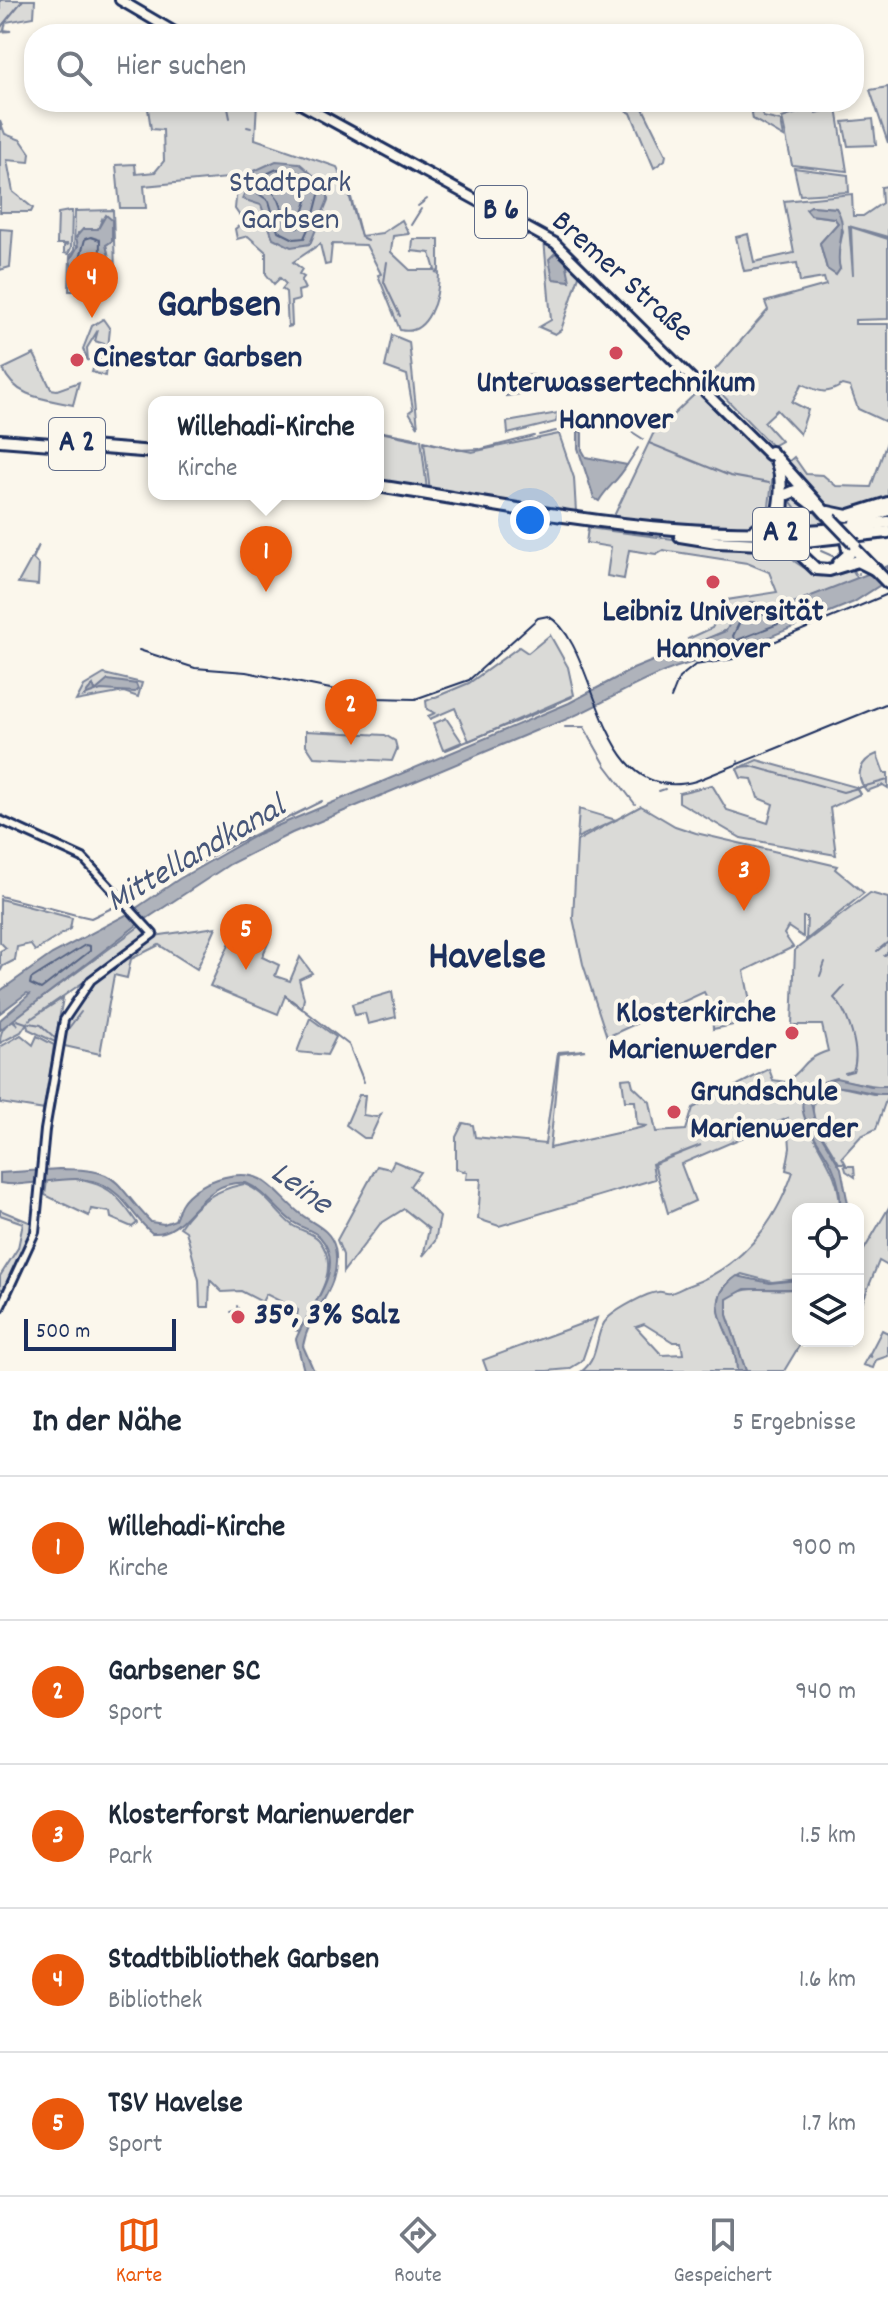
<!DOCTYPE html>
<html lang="de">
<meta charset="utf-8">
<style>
body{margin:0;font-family:Dekko,sans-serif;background:#f6f6f7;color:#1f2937}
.controls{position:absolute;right:24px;bottom:24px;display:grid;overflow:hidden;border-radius:16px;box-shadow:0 4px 12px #0003}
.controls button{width:72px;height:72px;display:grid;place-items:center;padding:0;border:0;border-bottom:2px solid #e0e1e3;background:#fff;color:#1f2937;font:40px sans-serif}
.scale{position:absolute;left:24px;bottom:20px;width:152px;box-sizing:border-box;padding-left:8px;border:4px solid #1b2f5e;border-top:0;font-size:22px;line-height:28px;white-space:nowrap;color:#1b2f5e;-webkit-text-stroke:6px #fbf7ec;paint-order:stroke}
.you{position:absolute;left:530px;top:520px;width:28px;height:28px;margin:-20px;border:6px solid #fff;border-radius:50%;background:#1a73e8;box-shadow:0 0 0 12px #1a73e833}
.badge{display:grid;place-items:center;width:52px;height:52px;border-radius:50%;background:#ea580c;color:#fff;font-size:26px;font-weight:700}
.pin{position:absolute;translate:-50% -66px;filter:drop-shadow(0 2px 4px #0008)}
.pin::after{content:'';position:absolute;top:42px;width:28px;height:24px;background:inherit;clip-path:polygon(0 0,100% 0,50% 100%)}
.popup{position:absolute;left:148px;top:396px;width:236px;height:104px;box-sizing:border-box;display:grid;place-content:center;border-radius:16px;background:#fff;filter:drop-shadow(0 2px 6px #0005);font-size:26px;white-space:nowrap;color:#747a83}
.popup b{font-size:30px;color:#1f2937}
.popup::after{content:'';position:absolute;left:50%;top:100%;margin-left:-16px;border:16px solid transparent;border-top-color:#fff}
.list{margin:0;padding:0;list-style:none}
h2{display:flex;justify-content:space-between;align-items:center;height:104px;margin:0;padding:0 32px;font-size:34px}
h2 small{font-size:26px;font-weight:400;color:#747a83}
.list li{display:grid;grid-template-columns:52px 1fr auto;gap:24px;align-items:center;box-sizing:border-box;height:144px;padding:0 32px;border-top:2px solid #e0e1e3}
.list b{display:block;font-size:30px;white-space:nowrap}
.list p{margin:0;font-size:26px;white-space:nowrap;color:#747a83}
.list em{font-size:26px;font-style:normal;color:#747a83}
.icon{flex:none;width:44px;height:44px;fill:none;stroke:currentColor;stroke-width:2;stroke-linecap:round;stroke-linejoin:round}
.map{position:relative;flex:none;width:888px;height:1371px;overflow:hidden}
.search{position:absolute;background:#fff;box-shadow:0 4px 12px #0003;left:24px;right:24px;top:24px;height:88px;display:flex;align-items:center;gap:20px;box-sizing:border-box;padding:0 28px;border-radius:32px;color:#747a83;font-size:30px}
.sheet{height:824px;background:#fff}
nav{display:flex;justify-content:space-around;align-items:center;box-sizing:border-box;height:112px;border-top:2px solid #e0e1e3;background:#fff;font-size:22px;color:#747a83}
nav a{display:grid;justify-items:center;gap:4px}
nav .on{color:#ea580c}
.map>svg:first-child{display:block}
.green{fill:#dadad7;stroke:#7a849a;stroke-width:2;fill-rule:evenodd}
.water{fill:#afb3bb;stroke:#747e96;stroke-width:2}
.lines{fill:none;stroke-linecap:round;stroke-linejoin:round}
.shore{stroke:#566483;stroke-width:2}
.stream{stroke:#747e96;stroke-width:2}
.secondary-casing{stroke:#1b2f5e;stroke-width:12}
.primary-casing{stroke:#1b2f5e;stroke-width:14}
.highway-casing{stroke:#1b2f5e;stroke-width:16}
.secondary{stroke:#fbf7ec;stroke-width:6}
.primary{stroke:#fbf7ec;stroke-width:8}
.highway{stroke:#fbf7ec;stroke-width:10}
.tram{stroke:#1b2f5e;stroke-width:2}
.rail{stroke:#1b2f5e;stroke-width:2}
.highway-bridge-casing{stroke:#1b2f5e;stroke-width:16;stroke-linecap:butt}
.highway-bridge{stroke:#fbf7ec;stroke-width:10}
.poi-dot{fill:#d1495b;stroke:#fbf7ec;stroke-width:3}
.labels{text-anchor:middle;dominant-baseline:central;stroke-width:8;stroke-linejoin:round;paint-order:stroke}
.shield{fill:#fbf7ec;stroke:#5e6b89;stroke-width:2}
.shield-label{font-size:30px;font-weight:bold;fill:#1b2f5e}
.park-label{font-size:32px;fill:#415176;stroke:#fbf7ec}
.street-label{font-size:32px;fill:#1b2f5e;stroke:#fbf7ec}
.poi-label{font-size:32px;font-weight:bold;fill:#1b2f5e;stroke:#fbf7ec;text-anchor:start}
.water-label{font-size:34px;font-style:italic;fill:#47577a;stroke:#fbf7ec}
.district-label{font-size:40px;font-weight:bold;fill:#1b2f5e;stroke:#fbf7ec}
</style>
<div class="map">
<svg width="888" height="1371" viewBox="0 0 888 1371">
<rect width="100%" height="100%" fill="#fbf7ec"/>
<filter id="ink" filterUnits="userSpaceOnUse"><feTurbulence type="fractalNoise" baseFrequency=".0125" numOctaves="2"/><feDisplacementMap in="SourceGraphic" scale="16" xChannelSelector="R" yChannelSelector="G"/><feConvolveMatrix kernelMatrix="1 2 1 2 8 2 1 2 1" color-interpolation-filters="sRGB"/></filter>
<g filter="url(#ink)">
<g class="green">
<polygon points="0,0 35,0 34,17 6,22 4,30 11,31 0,32"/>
<polygon points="888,87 888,143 870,90"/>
<path d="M147 102H257L255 139 337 167 343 179 346 178 361 236 382 233 402 220 409 234 393 236 391 252 410 270H435L430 253 412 251 413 239H439V271L435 272 439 273C439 298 428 337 400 330L378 275 381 274 366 245 332 244 330 264 325 265 320 244 293 262 302 269 299 274 304 277 301 281 305 289 298 291 299 300 291 302 292 326 288 327 286 292 282 289 286 284 280 278 274 284 266 274V252L248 236 237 239 235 229 244 222 235 209 238 177 144 186 146 208H120L116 165 135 164 136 174 155 172 164 161 163 130 151 129Z"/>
<polygon points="623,102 640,102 666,155 665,160 654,168 631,113 623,109"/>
<polygon points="750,102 759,102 763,117 781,121 784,137 753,119"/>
<polygon points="827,103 828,108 815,113 837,108 847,171 792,165 782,118"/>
<polygon points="873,119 876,145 848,146 843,122"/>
<polygon points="0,121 5,134 21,140 30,153 29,162 7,160 13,192 33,208 31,212 0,212"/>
<polygon points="794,168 848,175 849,192 800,195"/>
<path d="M888 186V237L849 226 853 275 851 227 888 239V319L855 320V324H888V423L858 409 850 387 842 385C825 396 819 391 802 384L792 402 808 410 800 434 777 410 764 422 781 441 772 446 707 379 768 310 765 302 826 285 824 278 800 282 797 263 744 271 736 237 748 234 754 262 794 253 784 201 852 194 853 216H863L882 203 881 187ZM811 206 836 208 843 231 837 258 840 269H827L820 243 838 223 834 218 811 215Z"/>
<path d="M113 210 115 270 104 271 111 266 106 245 112 241 102 219 98 229 78 233C79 256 67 262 76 287L85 291H69L70 256 74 250 75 211Z"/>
<polygon points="69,211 72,211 71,248 68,254 64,253 64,246 68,244 57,244 58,213"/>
<polygon points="0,229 13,230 10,267 0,270"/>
<polygon points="544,239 581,270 561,330 555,334 539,327 551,320"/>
<polygon points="103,319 110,329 105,376 92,372 94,366 98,367 104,344 95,341 98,330 87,348 88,361 83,349 92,326"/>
<polygon points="392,335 409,342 418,427 409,412 413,409 407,375 385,367"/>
<path d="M34 354 51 389 57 390 79 382 73 405C46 399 15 398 3 369Z"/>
<polygon points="533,375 534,392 506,396 504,378"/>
<path d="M697 392 771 465 773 475 767 521C722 540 660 524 613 518L653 434Z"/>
<polygon points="558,413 556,422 508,434 507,422"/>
<polygon points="378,431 421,439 427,490 378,483"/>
<polygon points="559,434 574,478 576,512 430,492 424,442 472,452"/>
<path d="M888 439V499C823 522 829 510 787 463L794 457 806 474 823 475 836 486 871 487Z"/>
<polygon points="789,493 801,496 825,524 800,527 783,521"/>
<path d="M588 528 712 544 780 546C801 573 819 578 852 569L858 579 778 609 753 602 738 608 727 630 692 645 688 639 712 628 727 600 777 592 769 572 747 563 663 550 656 554 629 550 624 579 607 576 611 547 586 543Z"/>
<polygon points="39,545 33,559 39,565 38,585 18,583"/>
<polygon points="550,635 568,667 574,695 469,741 455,708 430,719 428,716 435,713 427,709 426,701 469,683 519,647 528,653"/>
<polygon points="104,674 142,683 138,697 124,692 76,701 84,686"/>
<polygon points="446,718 462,742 443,750 433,724"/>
<polygon points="306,731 385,735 395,741 397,749 392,761 314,757 306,745"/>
<path d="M877 754 884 773H888V788L883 785 867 791C854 777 859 761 877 754Z"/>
<polygon points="757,760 856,787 860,794 830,808 836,855 741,838 679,802 679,793 712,785 727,810 768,823 773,804 758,798 752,779 741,778 737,769"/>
<polygon points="641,806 675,826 696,833 837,866 835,869 864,893 806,940 807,917 803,917 803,937 788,927 784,934 793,947 744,971 754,1021 713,1029 712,1008 704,992 607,1037 583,964 573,918 577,841"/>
<polygon points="579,809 616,820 577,838"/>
<path d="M870 893 888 898V1086C856 1089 829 1065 804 1097 804 1144 840 1159 840 1209H798V1279L772 1282 742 1274C692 1300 738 1334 737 1371H582C601 1357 593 1332 609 1317 618 1309 646 1293 658 1292 662 1291 666 1294 670 1293 675 1292 682 1288 687 1286 741 1268 775 1224 793 1172L786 1170 790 1148 788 1118 681 1164 695 1201 668 1213 654 1164 701 1145 652 1164 655 1179 499 1226 478 1219 481 1179H466L467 1172 456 1169V1137L463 1123 473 1125 475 1137 545 1144 558 1052 586 1050 559 1054 550 1148 648 1126 637 1125 635 1101H625L622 1079 631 1078 633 1086 650 1102 656 1132 686 1130 693 1108 769 1069 773 1080 785 1082C807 1069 800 1060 828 1051L822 1025H792L795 950ZM644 1324 673 1342H681L683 1354 662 1355 636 1327Z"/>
<polygon points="0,899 72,918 70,929 35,951 30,944 17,947 15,960 3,966 0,972 0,951 6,948 0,942"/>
<path d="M140 926 146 934 141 942 29 1020 63 998 55 1042 28 1029 27 1023 21 1032 0 1043C0 1032 3 1027 12 1020L18 1025 13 1019Z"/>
<polygon points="216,927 197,969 159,945 131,959 127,978 114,975 100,1054 60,1045 65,1021 88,985 107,970 154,936"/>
<polygon points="237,927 269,941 262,957 279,965 275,976 290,981 300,957 312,973 299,979 304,998 302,1009 285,996 278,1014 210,986"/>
<polygon points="392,992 396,1017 368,1024 365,1013 355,1015 352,1004"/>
<polygon points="310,1018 336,1037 327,1055 297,1052"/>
<polygon points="21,1035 33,1045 37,1036 54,1045 45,1110 0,1103 0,1047"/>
<polygon points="837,1086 873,1094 888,1094 876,1129 861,1136 842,1157 847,1166 854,1166 855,1177 846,1171 844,1163 839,1163 812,1118 814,1097 821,1090"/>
<polygon points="359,1095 365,1095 363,1115 376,1117 381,1114 370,1138 364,1138 346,1125"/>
<polygon points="394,1161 420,1172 410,1186 440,1217 435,1241 423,1256 429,1229 404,1209 380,1224 343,1272 343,1255 337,1240 377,1166 390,1169"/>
<path d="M69 1178C107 1183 116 1192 137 1223L132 1227 111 1218 110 1212 91 1209 89 1216 45 1195 47 1181Z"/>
<path d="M244 1184C266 1192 274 1211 292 1225 300 1231 313 1232 319 1240 343 1269 314 1304 299 1331L295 1330 298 1310 266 1294 262 1302 241 1291 222 1292 210 1280 209 1307H200L199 1280 186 1231 180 1227C196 1202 215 1190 244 1184Z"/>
<polygon points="888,1209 888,1266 879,1261 858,1313 858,1260"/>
<polygon points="0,1210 34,1224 29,1241 4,1289 0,1289 0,1276 18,1248 23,1223 0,1215"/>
<path d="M798 1288V1341H802L784 1371H746L727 1315V1299C745 1281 775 1294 798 1288Z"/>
<polygon points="597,1318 582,1361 569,1369 547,1371 487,1371 483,1360"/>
<polygon points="882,1330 888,1333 888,1356 876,1360 873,1368 863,1365 868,1356 872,1357 869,1355"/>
</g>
<g class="water">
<polygon points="276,161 299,163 328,188 328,200 310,244 291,247 273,238 261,205 242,199 254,171"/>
<path d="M811 206 836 208C850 228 834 247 840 269L836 275 827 269 820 243 838 223 834 218 811 215 806 209Z"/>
<path d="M106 215 112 220V241L106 245 111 266C98 276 99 290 78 288L70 260 78 246 76 237 83 229H98Z"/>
<polygon points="555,253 566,261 570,281 553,279 549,259"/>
<path d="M578 431 582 432V450L586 457 627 465C618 481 607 487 599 501L594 498 578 448Z"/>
<path d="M888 566V580L854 602 716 659C658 662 598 712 542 728L292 833 230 864 137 925 0 1030V1020L30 994 27 993 0 1013V991L52 954 126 915 179 879 258 834 569 703 633 669 726 631 738 608 753 602 778 609Z"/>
<polygon points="108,680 136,684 138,689 135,692 101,690 84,696 93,685 95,691"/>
<path d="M836 1078 871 1086H888V1094C862 1096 828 1072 811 1102L816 1127 841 1168 849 1209H840C841 1194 838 1179 832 1166 816 1133 772 1094 836 1078Z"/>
<path d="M59 1169C124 1169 111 1182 151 1222L164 1224 175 1220C178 1214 179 1207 182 1203 195 1182 238 1168 260 1179 274 1186 284 1200 297 1211 311 1224 330 1227 335 1248 343 1289 309 1310 303 1346L314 1371H304L296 1339C307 1309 349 1269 320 1237 313 1230 301 1228 293 1222 275 1209 267 1192 246 1183 197 1179 190 1236 152 1233 138 1222 131 1207 118 1195 85 1163 39 1190 0 1183V1173Z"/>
<path d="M737 1276 770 1283 798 1280 795 1289H745L727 1299V1315L746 1371H737C738 1335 695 1305 737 1276Z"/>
</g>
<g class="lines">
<g class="shore">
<polygon points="277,169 296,171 320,191 313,218 304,238 294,239 278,231 269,201 256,192 260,177"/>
<polygon points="280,179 292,180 309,195 298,228 287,222 279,200 269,187 271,183"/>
<path d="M91 237 100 240C99 257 104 272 84 281L79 262 85 239Z"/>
<polygon points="752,611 776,618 778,624 735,641 733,636 743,615"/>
<polygon points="85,945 90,946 90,951 41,989 30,984 31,979"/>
</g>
<g class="stream">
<polyline points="0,28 23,0"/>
<polyline points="228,108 230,118"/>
<polyline points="247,127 251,128"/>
<polyline points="346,184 361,237 367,240"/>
<polyline points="418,206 427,199"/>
<polyline points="411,225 421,209"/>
<polyline points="387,262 384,282 400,316"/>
<polyline points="600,422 629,430 643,439"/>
<polyline points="573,427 578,429 591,424"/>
<polyline points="380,432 418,440"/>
<polyline points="539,435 556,431"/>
<polyline points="424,441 455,449"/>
<polyline points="649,443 730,476 769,483"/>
<polyline points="482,449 534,436"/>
<polyline points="457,450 480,449"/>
<polyline points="627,465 638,448"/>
<polyline points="789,499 803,518"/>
<polyline points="821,551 837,558"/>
<polyline points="858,573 859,574"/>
<polyline points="555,704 572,697"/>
<polyline points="565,727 584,727 606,766 635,804"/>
<polyline points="446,750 556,705"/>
<polyline points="738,761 738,762"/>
<polyline points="740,767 751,766 843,792 888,780"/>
<polyline points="659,791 665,789"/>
<polyline points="217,853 322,801"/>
<polyline points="195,866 216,854"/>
<polyline points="0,896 44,907"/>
<polyline points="46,907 76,915"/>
<polyline points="78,915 91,918 116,906"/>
<polyline points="877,951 888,942"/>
<polyline points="884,956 888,952"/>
<polyline points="820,976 825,962"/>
<polyline points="285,995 349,1045 364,1082"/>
<polyline points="17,1020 26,1023"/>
<polyline points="29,1023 41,1025 55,1038"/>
<polyline points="65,1033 81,1012"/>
<path d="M845 1073 853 1071C861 1052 848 1011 834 998L845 986"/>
<polyline points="231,1312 238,1310 237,1306"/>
</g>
<g class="secondary-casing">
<polyline id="secondary" points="0,820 83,858 153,934 91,980 64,1020 45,1130 35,1232 0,1308"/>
</g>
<g class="primary-casing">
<g id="primary">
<polyline points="120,0 178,34"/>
<polyline points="297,102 555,243 769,455"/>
</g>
</g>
<g class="highway-casing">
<g id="highway">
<polyline points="0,440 154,452"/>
<polyline points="771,452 831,519"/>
<path d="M378 486C547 512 717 552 888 522"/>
<polyline points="828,512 847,516 888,503"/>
<polyline points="856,522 888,510"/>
<polyline points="799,528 789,526 782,520 783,496 795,491 813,505"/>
<path d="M755 529 770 526C782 513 783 479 777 463"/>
<polyline points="680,536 717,542 785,545 795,549 816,569 829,570 858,561 876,570"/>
<polyline points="847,541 888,583"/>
<polyline points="786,543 888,532"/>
<polyline points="838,564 849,554 846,540"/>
</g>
</g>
<use href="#secondary" class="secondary"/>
<use href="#primary" class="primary"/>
<use href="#highway" class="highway"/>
<path class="tram" d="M139 650 195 668 246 672 375 698 415 699 469 680 538 618 548 616C601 645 593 810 696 781L888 703"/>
<polyline class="rail" points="671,698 679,678 695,665 733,659 888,594"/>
<g class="highway-bridge-casing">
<polyline id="highway-bridge" points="831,519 855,544"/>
</g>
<use href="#highway-bridge" class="highway-bridge"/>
</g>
</g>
<g class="poi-dot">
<circle cx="616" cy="353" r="8"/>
<circle cx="77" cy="360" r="8"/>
<circle cx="713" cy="582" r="8"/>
<circle cx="792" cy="1033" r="8"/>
<circle cx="674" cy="1112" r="8"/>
<circle cx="238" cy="1317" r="8"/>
</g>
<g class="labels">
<g class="shield">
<rect x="475" y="186" width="52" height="52" rx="6"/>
<rect x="49" y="418" width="56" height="52" rx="6"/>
<rect x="753" y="508" width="56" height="52" rx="6"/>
</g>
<g class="shield-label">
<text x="501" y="212">B 6</text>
<text x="77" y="444">A 2</text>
<text x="781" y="534">A 2</text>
</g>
<g class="park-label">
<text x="290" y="185">Stadtpark<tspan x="290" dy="37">Garbsen</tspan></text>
</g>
<g class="street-label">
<text transform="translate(621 278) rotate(42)">Bremer Straße</text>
</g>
<g class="poi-label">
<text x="93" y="360">Cinestar Garbsen</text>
<text x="616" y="385" text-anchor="middle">Unterwassertechnikum<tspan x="616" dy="37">Hannover</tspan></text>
<text x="713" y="614" text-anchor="middle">Leibniz Universität<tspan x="713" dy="37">Hannover</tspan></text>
<text x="776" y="1015" text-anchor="end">Klosterkirche<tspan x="776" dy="37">Marienwerder</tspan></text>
<text x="690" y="1094">Grundschule<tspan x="690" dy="37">Marienwerder</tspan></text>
<text x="254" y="1317">35°, 3% Salz</text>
</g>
<g class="water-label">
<text transform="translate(197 856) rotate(-30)">Mittellandkanal</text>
<text transform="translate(300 1190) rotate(36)">Leine</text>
</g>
<g class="district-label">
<text x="219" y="307">Garbsen</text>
<text x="487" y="959">Havelse</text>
</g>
</g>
</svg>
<div class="controls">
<button><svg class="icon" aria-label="locate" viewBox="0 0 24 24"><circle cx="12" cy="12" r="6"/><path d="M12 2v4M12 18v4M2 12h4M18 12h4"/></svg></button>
<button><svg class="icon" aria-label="layers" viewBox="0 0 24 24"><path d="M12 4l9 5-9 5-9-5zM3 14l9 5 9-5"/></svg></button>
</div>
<div class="scale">500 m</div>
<div class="you"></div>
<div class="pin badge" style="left:266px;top:592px">1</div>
<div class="popup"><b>Willehadi-Kirche</b>Kirche</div>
<div class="pin badge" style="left:351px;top:745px">2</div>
<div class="pin badge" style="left:744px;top:911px">3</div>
<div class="pin badge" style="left:92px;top:318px">4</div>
<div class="pin badge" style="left:246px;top:970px">5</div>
<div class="search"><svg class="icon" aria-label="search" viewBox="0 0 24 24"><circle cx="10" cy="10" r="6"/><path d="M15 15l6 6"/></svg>Hier suchen</div>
</div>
<section class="sheet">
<h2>In der Nähe<small>5 Ergebnisse</small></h2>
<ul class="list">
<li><span class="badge">1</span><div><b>Willehadi-Kirche</b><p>Kirche</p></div><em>900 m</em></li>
<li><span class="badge">2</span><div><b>Garbsener SC</b><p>Sport</p></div><em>940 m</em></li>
<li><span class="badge">3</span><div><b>Klosterforst Marienwerder</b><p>Park</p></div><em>1.5 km</em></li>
<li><span class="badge">4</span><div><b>Stadtbibliothek Garbsen</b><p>Bibliothek</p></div><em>1.6 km</em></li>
<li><span class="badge">5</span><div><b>TSV Havelse</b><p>Sport</p></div><em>1.7 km</em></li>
</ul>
</section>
<nav>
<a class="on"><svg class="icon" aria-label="map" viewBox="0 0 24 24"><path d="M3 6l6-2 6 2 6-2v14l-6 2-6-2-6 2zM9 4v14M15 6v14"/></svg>Karte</a>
<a><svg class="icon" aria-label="directions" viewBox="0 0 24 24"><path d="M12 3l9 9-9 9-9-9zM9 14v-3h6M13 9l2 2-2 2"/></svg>Route</a>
<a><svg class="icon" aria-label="saved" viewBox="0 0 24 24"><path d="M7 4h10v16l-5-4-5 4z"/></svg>Gespeichert</a>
</nav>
